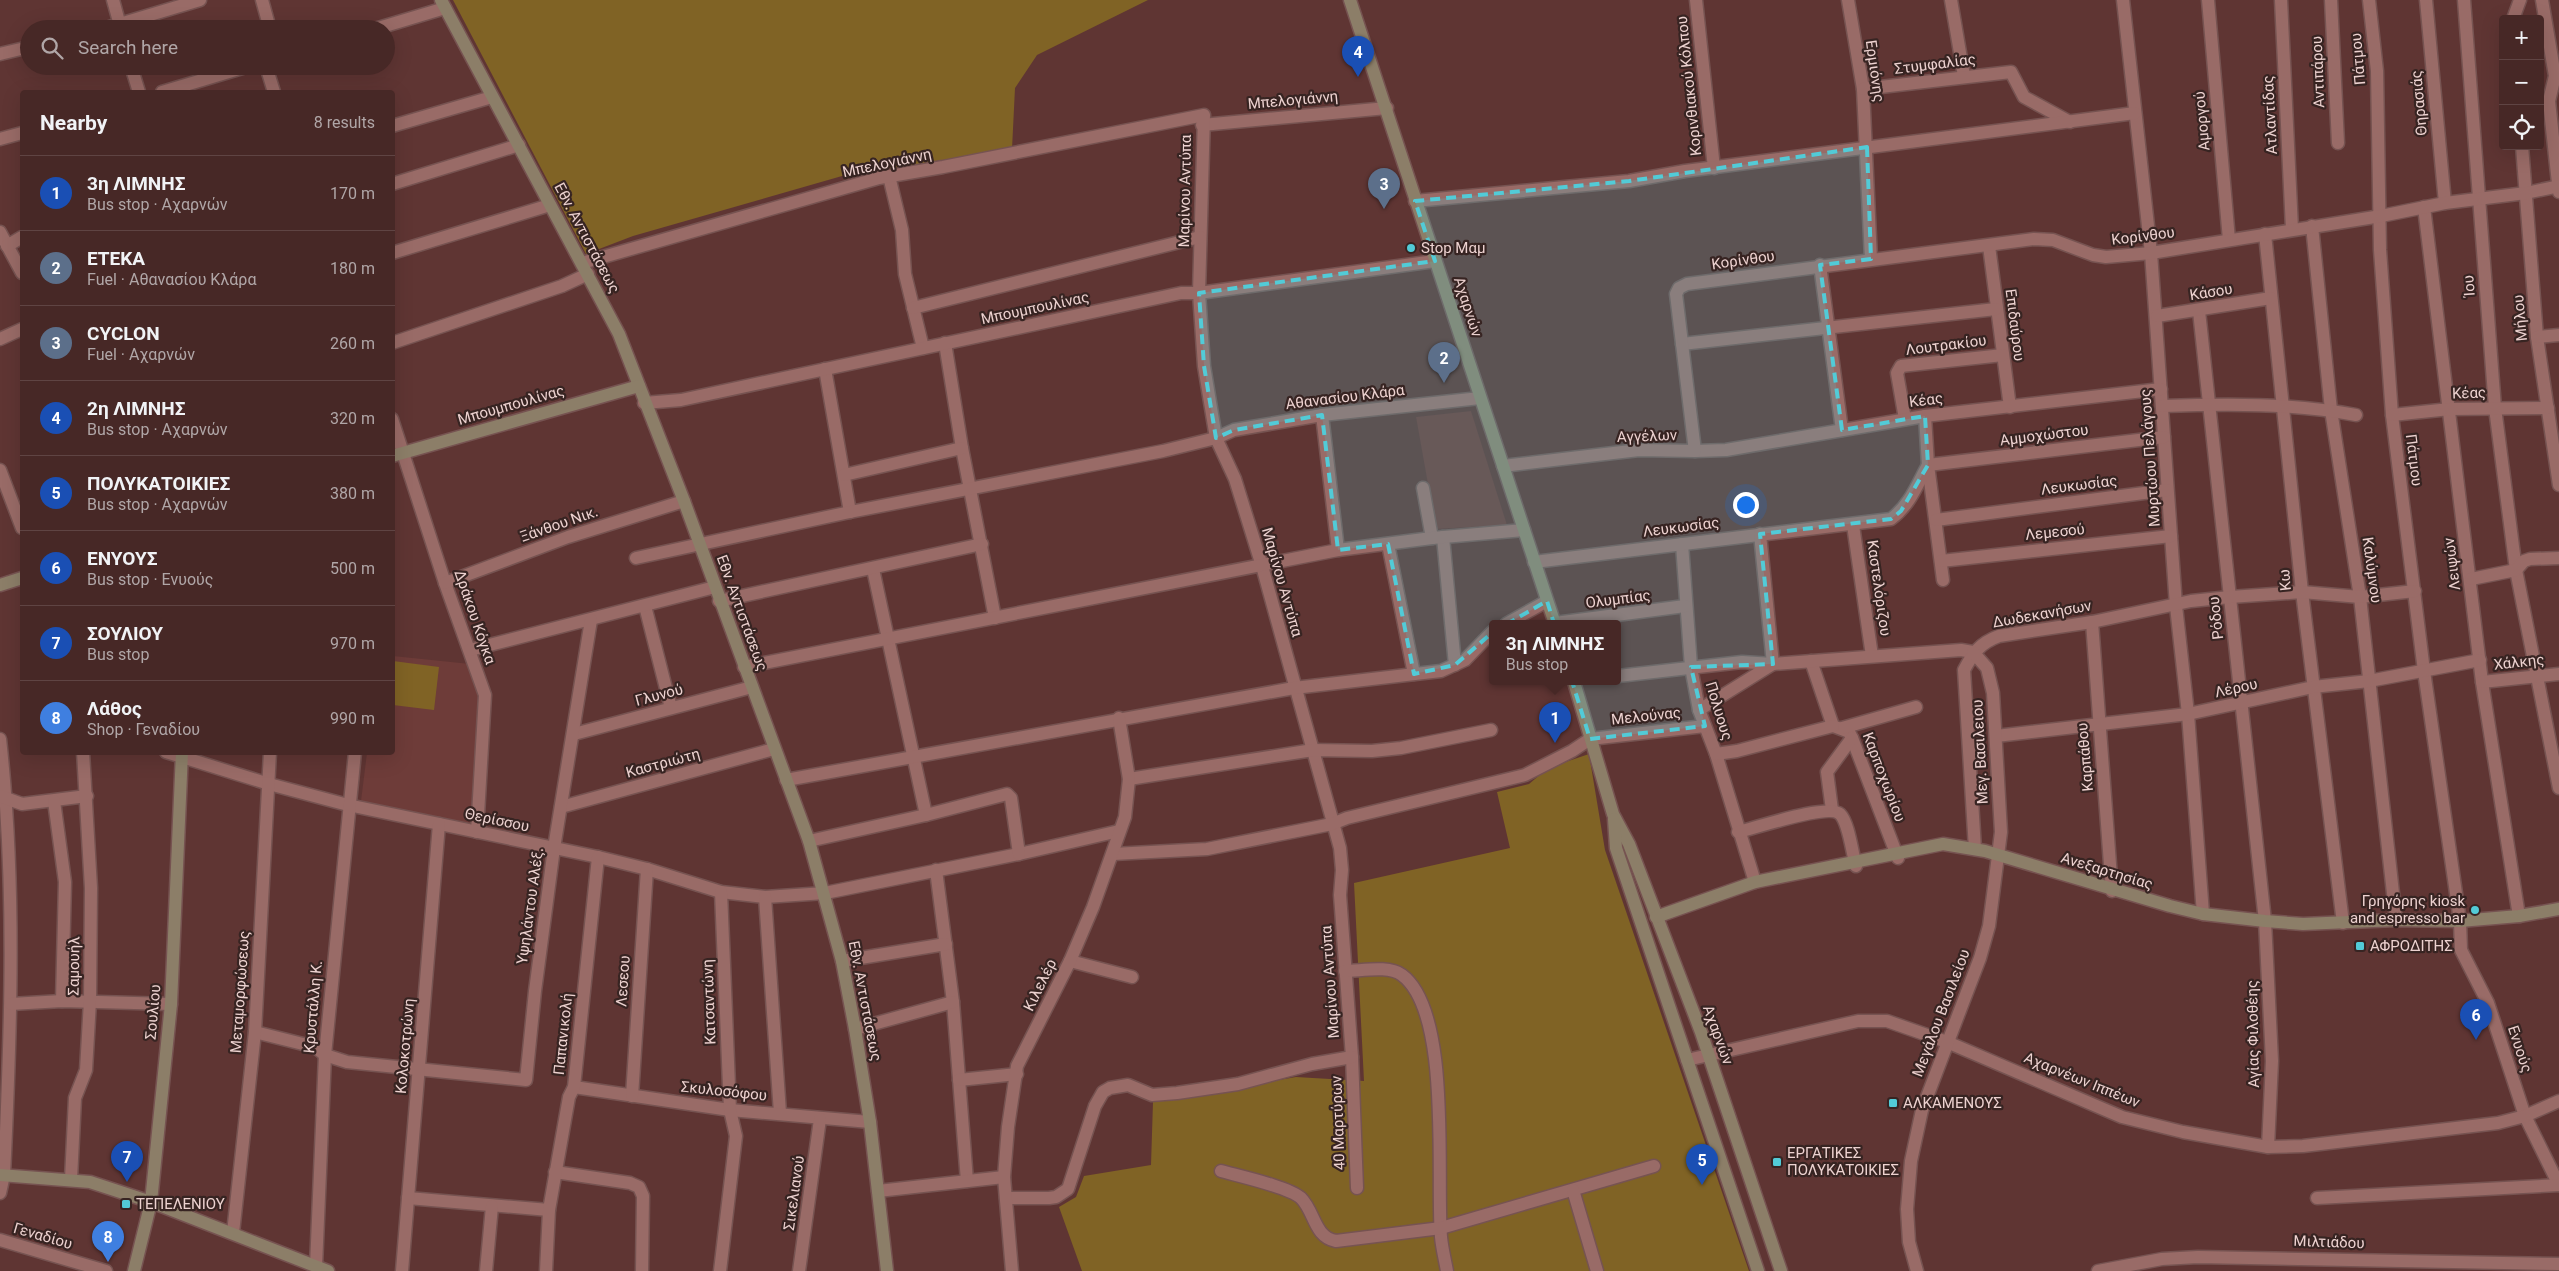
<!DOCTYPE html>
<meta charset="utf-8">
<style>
body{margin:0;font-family:Roboto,sans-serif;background:#4e302e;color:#f1f3f6}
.controls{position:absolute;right:15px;top:15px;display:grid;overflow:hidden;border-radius:5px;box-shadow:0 5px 20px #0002}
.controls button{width:45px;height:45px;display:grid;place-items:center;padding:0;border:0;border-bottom:1px solid #5f4443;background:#472826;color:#f1f3f6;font:25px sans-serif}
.you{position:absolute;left:1745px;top:504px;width:18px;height:18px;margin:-12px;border:4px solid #fff;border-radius:50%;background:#1a73e8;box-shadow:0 0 0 8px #1a73e833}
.badge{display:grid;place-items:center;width:32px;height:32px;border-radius:50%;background:#ea580c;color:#fff;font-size:16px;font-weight:700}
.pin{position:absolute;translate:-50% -41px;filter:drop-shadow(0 1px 2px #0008)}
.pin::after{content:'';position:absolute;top:26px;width:18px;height:15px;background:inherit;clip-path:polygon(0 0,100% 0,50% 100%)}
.popup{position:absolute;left:1489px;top:620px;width:132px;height:65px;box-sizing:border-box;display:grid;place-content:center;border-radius:5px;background:#472826;filter:drop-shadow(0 1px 4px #0005);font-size:16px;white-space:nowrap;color:#b0a6a7}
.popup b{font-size:19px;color:#f1f3f6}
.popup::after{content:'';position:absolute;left:50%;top:100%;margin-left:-10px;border:10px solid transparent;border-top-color:#472826}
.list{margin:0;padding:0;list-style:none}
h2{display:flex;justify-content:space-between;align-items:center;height:65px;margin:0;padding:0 20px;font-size:21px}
h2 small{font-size:16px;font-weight:400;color:#b0a6a7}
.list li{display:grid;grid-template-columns:32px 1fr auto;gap:15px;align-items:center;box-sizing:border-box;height:75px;padding:0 20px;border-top:1px solid #5f4443}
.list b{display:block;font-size:19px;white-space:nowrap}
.list p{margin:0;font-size:16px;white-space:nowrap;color:#b0a6a7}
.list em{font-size:16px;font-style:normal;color:#b0a6a7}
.icon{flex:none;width:28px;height:28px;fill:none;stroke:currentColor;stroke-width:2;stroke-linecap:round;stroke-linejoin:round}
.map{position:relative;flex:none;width:2559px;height:1271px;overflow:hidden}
.search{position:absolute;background:#472826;box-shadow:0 5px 20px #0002;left:20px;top:20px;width:375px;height:55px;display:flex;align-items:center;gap:12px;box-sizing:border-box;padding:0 18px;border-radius:28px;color:#b0a6a7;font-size:19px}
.panel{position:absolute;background:#472826;box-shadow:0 5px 20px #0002;left:20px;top:90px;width:375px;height:665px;border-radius:5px}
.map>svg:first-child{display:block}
.built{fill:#6e3c39}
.green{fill:#806325}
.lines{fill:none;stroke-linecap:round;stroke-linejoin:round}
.street-casing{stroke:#765351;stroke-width:15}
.secondary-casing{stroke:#765351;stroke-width:15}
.street{stroke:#996b67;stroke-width:12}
.secondary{stroke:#8c7e68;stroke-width:12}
.marked{fill:#52cbd7;fill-opacity:0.2;stroke:#52cbd7;stroke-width:4;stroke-dasharray:10 6;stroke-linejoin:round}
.poi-dot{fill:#52cbd7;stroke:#372422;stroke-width:2}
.labels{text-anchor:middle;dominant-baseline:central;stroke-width:4.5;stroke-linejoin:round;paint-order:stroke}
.street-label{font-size:15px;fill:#edd2d0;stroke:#372422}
.poi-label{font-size:15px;fill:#edd2d0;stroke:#372422;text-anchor:start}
</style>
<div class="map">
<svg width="2559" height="1271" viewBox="0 0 2559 1271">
<rect width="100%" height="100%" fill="#5f3533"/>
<g class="built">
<polygon points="1471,411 1507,525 1436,529 1416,417"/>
<polygon points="393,656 470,664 482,697 473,824 361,801 367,753 392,752"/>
</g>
<g class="green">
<polygon points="453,0 1148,0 1037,55 1015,88 1012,149 842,176 633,236 586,254"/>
<polygon points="393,661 439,667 434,710 393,705"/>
<polygon points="1589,754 1605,850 1749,1271 1082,1271 1059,1207 1076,1197 1084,1176 1151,1165 1153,1102 1296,1077 1364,1081 1354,883 1510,848 1497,792 1529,784 1548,768"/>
</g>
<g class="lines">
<g class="street-casing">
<g id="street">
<polyline points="113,0 121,29"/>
<polyline points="262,0 270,29"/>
<polyline points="1696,0 1714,168"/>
<polyline points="1848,0 1863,89 1871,259"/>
<polyline points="1951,0 1964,76"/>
<polyline points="2123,0 2151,253 2176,606 2188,714 2203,914"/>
<polyline points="2208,0 2229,240"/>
<polyline points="2281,0 2292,229"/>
<polyline points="2331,0 2338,143"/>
<polyline points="2369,0 2377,71 2380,250 2392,415 2424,671 2460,921 2461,950 2488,1003 2525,1116 2559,1185"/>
<polyline points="2426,0 2445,203"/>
<polyline points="2464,0 2495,408 2516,570 2559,788"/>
<polyline points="2542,0 2555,76 2549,101 2559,192"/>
<polyline points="2513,19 2520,0"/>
<polyline points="103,29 200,0"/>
<polyline points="375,29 445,8"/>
<polyline points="0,54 29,47"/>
<polyline points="131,66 139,92"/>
<polyline points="266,66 274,92"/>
<polyline points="1863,89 2011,72 2024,97 2070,122"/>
<polyline points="162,92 249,66"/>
<polyline points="1202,125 1387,108"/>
<polyline points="392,126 492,97"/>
<polyline points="0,139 22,133"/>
<polyline points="2522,146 2537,337 2559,485"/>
<polyline points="889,176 902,230 905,274 923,348"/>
<polyline points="392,184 519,145"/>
<polyline points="1415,201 1629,181 1685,171 2135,113"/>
<polyline points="2424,207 2482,682 2519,916"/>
<polyline points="2312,226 2331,410 2360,597 2396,920"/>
<polyline points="0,232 22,273"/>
<polyline points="2265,234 2302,592 2343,923"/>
<polyline points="7,246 22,237"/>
<polyline points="1989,246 2010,407"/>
<polyline points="392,253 550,205"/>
<polyline points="582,263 879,178 943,167 1204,115 1199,293 1204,366 1216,438 1235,479 1262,566 1340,848 1342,870 1340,895 1352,1057 1357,1188"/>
<polyline points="1820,265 1842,430"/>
<polyline points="913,308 1200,237"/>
<polyline points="2199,311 2265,921 2272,1061 2268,1147"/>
<polyline points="2157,316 2271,298"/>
<polyline points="2537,337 2559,335"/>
<polyline points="0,339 22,329"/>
<polyline points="392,343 562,286 588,274"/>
<polyline points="945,343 962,448 995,618"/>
<polyline points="1682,344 1996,309"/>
<polyline points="825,369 850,512"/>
<polyline points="644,403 681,400 1181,293 1199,293 1435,261"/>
<path d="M2162 406C2226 404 2293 403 2356 415"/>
<polyline points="1322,415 1338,550"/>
<polyline points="2392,415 2450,409 2548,408"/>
<polyline points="1925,416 1928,465 1943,580"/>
<polyline points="392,419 445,583 485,695 477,832"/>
<polyline points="1905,419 1897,373 1901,366 2003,355"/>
<polyline points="1695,451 1726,450 1925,416 2161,389"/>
<polyline points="1503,466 1639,450 1695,451 1676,294 1679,288 1687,284 2034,239 2053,240 2093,255 2106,257 2151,253 2381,216 2445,203 2526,193 2559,186"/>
<polyline points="0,470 22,528"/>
<polyline points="844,475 962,448"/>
<polyline points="1423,488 1432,538"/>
<polyline points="1936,520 2167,490"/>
<polyline points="1853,525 1872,656"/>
<polyline points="1443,537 1455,665"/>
<polyline points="1388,544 1414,674"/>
<polyline points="1682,544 1691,667 1699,710 1716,754 1755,882"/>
<polyline points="636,558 850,512 1163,451 1216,438 1234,430 1322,415 1480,398"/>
<polyline points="1941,561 2171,536"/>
<path d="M1534 562 1891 519C1910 505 1917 485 1928 465L2164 437"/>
<polyline points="873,569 926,815"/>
<polyline points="2471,579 2516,570 2524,561 2530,559 2559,558"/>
<polyline points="445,583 568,537 684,501"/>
<polyline points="719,601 982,544"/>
<polyline points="645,606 671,708"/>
<polyline points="2092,622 2112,891"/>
<polyline points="1555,623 1685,606"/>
<polyline points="1506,624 1547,601"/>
<polyline points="470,650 715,587"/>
<polyline points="1811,661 1833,726 1849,732 1852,738 1898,858"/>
<polyline points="744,667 1338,550 1432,538 1524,530"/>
<polyline points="1618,676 1742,662 1773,664 1961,650 1973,652"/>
<polyline points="2482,682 2559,674"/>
<polyline points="1699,710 1773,664 1760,534"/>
<polyline points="1842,728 1916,707"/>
<polyline points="574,734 752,687"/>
<polyline points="1996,736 2188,714 2313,687 2369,681 2480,660"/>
<path d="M0 739C16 883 11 1030 4 1175L0 1193"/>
<polyline points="166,752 269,784 348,805 598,857 647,869 721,892 765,897 825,893 1019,854 1119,831"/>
<polyline points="1716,754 1737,751 1833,726"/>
<polyline points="1129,779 1313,750 1372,751 1401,748 1491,730"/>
<polyline points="786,780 1294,688 1441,671 1465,660 1492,632"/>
<polyline points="0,796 22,804 87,796"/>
<polyline points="54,801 65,882 62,1001"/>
<polyline points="561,807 774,749"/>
<polyline points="1832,810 1827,772 1852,738"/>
<path d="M1738 832C1756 828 1828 803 1840 814 1849 823 1852 853 1856 866"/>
<polyline points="809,841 926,815 1007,794 1011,798 1019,854"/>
<path d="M1975 849 1964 670C1973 653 1980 643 1999 636L2092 622 2191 601 2230 597 2302 592 2360 597 2415 591"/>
<polyline points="1113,854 1207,849 1332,824 1347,818 1525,775 1572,751 1590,739 1705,726"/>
<polyline points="936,870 953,1002 967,1181"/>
<polyline points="765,897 780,1113"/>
<polyline points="842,961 946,944"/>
<polyline points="1070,961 1132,977"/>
<path d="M1345 971C1361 971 1389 965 1402 975 1452 1012 1436 1177 1441 1237 1442 1248 1445 1260 1447 1271"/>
<polyline points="11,1004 62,1001 171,1004"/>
<polyline points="855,1029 953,1002"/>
<polyline points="255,1032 315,1047 325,1055 347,1062 526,1080 535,991 554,848 591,620"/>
<polyline points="1687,1060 1858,1021 1887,1021 1947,1042 2122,1117 2183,1132 2268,1147 2303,1146 2498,1123 2525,1116 2559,1101"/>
<polyline points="959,1080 1017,1074"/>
<polyline points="574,1087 730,1110 870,1122"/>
<polyline points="632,1096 647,869"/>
<path d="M1221 1171C1239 1176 1289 1187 1301 1198 1315 1212 1314 1237 1336 1241L1441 1228 1654 1166"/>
<polyline points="555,1172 630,1183 639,1187 643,1196 642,1271"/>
<polyline points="71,1179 75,1098 86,1070 90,1001 91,888 83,752"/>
<polyline points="1573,1190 1597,1271"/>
<polyline points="878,1191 1004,1177"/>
<polyline points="408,1198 549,1210"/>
<polyline points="1006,1198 1049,1198 1056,1197 1068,1189 1095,1106 1103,1092 1110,1088 1128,1085 1152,1095 1177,1093 1238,1084 1312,1064 1352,1057"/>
<polyline points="2317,1198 2559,1185"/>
<polyline points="233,1233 255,1032 270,752"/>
<polyline points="0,1240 106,1271"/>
<polyline points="316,1266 325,1055 355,752"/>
<polyline points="402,1271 439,824"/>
<polyline points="486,1271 492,1206"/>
<polyline points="546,1271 549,1210 569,1097 574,1087 598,857"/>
<polyline points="720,1271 736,1136 730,1110 721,892"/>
<polyline points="799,1271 820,1119"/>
<polyline points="1012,1271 1004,1177 1008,1127 1017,1066 1070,961 1093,907 1125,817 1129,779 1119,718"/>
<polyline points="1917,1271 1909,1242 1907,1209 1911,1161 1922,1110 1980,958 1989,926 2001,832 1993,693 1987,668 1973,652"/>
<polyline points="2098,1271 2162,1259 2198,1257 2559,1264"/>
</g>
</g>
<g class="secondary-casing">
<g id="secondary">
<polyline points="441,0 619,334 684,501 809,841 842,961 855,1029 870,1122 887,1271"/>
<polyline points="1350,0 1555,624"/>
<polyline points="392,456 639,386"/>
<polyline points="0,585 22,578"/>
<polyline points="1574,682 1613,814 1629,844 1701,1032 1781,1271"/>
<polyline points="1614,819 1616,848 1758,1271"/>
<polyline points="1656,917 1755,882 1943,844 1985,851 2170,906 2203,914 2265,921 2303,924 2396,920 2460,921 2519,916 2559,909"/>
<polyline points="0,1175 90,1182 151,1202 328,1271"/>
<polyline points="134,1271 151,1202 171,1004 182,752"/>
</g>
</g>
<use href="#street" class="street"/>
<use href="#secondary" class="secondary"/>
</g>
<path class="marked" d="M1867 147 1871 259 1820 265 1842 430 1925 416 1928 465 1901 511 1891 519 1760 534 1773 664 1691 667 1705 726 1590 739 1547 601 1493 632 1455 665 1414 674 1388 544 1338 550 1322 415 1234 430 1216 438 1204 366 1199 293 1435 261 1415 201 1629 181Z"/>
<g class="poi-dot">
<circle cx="1411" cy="248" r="5"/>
<circle cx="2475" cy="910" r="5"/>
<rect x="2355" y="941" width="10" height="10" rx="2.5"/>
<rect x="1888" y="1098" width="10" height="10" rx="2.5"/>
<rect x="1772" y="1157" width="10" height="10" rx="2.5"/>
<rect x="121" y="1199" width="10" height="10" rx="2.5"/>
</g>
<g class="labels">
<g class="street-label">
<text transform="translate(2358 59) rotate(-95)">Πάτμου</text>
<text transform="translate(1935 64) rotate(-7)">Στυμφαλίας</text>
<text transform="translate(1875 71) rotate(82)">Ερμιόνης</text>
<text transform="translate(2318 72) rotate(-92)">Αντιπάρου</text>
<text transform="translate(1689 86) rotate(-96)">Κορινθιακού Κόλπου</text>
<text transform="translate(1293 100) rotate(-5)">Μπελογιάννη</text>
<text transform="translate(2419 103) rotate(-95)">Θηρασιάς</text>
<text transform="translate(2270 115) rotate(-93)">Ατλαντίδας</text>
<text transform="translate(2202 121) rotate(-95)">Αμοργού</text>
<text transform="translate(887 163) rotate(-12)">Μπελογιάννη</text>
<text transform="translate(1185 191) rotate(-89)">Μαρίνου Αντύπα</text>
<text transform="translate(2143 236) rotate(-7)">Κορίνθου</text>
<text transform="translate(587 238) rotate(62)">Εθν. Αντιστάσεως</text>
<text transform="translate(1743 260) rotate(-8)">Κορίνθου</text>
<text transform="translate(2469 286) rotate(-94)">Ίου</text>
<text transform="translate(2211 292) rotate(-9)">Κάσου</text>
<text transform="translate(1468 307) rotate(72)">Αχαρνών</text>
<text transform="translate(1035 308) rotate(-12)">Μπουμπουλίνας</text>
<text transform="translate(2520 318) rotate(-95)">Μήλου</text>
<text transform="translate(2015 325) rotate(83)">Επιδαύρου</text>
<text transform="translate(1946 345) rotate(-7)">Λουτρακίου</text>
<text transform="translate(2469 393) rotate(-2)">Κέας</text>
<text transform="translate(1345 397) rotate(-7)">Αθανασίου Κλάρα</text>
<text transform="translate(1926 400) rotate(-7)">Κέας</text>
<text transform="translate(511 405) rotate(-16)">Μπουμπουλίνας</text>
<text transform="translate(2044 435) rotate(-7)">Αμμοχώστου</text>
<text transform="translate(1647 436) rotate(-2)">Αγγέλων</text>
<text transform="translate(2150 458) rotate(-94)">Μυρτώου Πελάγους</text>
<text transform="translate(2414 460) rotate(83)">Πάτμου</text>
<text transform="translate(2079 485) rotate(-7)">Λευκωσίας</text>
<text transform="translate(559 524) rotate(-19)">Ξάνθου Νικ.</text>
<text transform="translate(1681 527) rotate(-7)">Λευκωσίας</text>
<text transform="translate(2055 532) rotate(-6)">Λεμεσού</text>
<text transform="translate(2452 564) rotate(-97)">Λειψών</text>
<text transform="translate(2372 570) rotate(82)">Καλύμνου</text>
<text transform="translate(2285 580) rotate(-96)">Κω</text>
<text transform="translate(1282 582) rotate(74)">Μαρίνου Αντύπα</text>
<text transform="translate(1879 588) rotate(82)">Καστελόριζου</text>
<text transform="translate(1618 599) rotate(-7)">Ολυμπίας</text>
<text transform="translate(742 613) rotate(70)">Εθν. Αντιστάσεως</text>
<text transform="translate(2042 614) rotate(-10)">Δωδεκανήσων</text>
<text transform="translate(475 617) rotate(71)">Δράκου Κόγκα</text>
<text transform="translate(2216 618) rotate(-96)">Ρόδου</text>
<text transform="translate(2519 662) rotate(-6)">Χάλκης</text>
<text transform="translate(2236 688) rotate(-12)">Λέρου</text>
<text transform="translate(659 695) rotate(-15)">Γλυνού</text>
<text transform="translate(1719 711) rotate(73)">Πολυους</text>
<text transform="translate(1646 716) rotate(-6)">Μελούνας</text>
<text transform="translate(1980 752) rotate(-93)">Μεγ. Βασιλειου</text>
<text transform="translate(2085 757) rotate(-95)">Καρπάθου</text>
<text transform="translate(663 763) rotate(-15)">Καστριώτη</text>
<text transform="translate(1884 777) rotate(69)">Καρποχωρίου</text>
<text transform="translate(497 820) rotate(12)">Θερίσσου</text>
<text transform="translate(2107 871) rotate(17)">Ανεξαρτησίας</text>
<text transform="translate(530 906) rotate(-82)">Υψηλάντου Αλέξ.</text>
<text transform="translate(74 966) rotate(-89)">Σαμουήλ</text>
<text transform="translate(623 981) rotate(-86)">Λεσεου</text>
<text transform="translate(1330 982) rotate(-94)">Μαρίνου Αντύπα</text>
<text transform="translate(1040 985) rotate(-64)">Κιλελέρ</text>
<text transform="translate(240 992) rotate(-86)">Μεταμορφώσεως</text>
<text transform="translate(865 1001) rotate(79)">Εθν. Αντιστάσεως</text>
<text transform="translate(709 1002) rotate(-92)">Κατσαντώνη</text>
<text transform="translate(313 1007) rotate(-85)">Κρυστάλλη Κ.</text>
<text transform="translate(153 1012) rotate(-85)">Σουλίου</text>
<text transform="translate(1941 1013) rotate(-69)">Μεγάλου Βασιλείου</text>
<text transform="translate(563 1034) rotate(-84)">Παπανικολή</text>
<text transform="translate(2253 1034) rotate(-91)">Αγίας Φιλοθέης</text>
<text transform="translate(1718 1035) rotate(70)">Αχαρνών</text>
<text transform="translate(405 1046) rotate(-85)">Κολοκοτρώνη</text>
<text transform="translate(2520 1049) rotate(72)">Ενυούς</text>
<text transform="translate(2082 1080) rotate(22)">Αχαρνέων Ιππέων</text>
<text transform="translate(724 1091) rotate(6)">Σκυλοσόφου</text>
<text transform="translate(1338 1123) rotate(-92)">40 Μαρτύρων</text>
<text transform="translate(794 1193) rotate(-82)">Σικελιανού</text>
<text transform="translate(43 1236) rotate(16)">Γεναδίου</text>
<text transform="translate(2329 1242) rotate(2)">Μιλτιάδου</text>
</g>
<g class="poi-label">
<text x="1421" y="248">Stop Μαμ</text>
<text x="2465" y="901" text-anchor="end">Γρηγόρης kiosk<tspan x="2465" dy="17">and espresso bar</tspan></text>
<text x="2370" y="946">ΑΦΡΟΔΙΤΗΣ</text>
<text x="1903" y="1103">ΑΛΚΑΜΕΝΟΥΣ</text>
<text x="1787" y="1153">ΕΡΓΑΤΙΚΕΣ<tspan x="1787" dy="17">ΠΟΛΥΚΑΤΟΙΚΙΕΣ</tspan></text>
<text x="136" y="1204">ΤΕΠΕΛΕΝΙΟΥ</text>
</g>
</g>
</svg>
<div class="controls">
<button>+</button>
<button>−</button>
<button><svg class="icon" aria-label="locate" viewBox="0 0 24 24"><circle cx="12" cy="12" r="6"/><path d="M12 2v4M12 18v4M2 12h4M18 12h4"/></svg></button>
</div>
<div class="you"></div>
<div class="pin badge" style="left:1555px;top:743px;background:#1a4fb4">1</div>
<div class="popup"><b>3η ΛΙΜΝΗΣ</b>Bus stop</div>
<div class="pin badge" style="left:1444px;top:383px;background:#5c6f8a">2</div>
<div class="pin badge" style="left:1384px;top:209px;background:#5c6f8a">3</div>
<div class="pin badge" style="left:1358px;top:77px;background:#1a4fb4">4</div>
<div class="pin badge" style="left:1702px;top:1185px;background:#1a4fb4">5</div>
<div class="pin badge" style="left:2476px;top:1040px;background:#1a4fb4">6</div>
<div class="pin badge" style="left:127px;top:1182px;background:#1a4fb4">7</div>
<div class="pin badge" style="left:108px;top:1262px;background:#3f7fe0">8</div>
<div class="search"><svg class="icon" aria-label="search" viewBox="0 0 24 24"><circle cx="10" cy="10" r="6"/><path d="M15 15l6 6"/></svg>Search here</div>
<section class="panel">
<h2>Nearby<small>8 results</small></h2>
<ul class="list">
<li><span class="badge" style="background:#1a4fb4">1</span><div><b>3η ΛΙΜΝΗΣ</b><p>Bus stop · Αχαρνών</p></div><em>170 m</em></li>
<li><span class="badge" style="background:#5c6f8a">2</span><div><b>ΕΤΕΚΑ</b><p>Fuel · Αθανασίου Κλάρα</p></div><em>180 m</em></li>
<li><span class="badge" style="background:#5c6f8a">3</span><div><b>CYCLON</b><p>Fuel · Αχαρνών</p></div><em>260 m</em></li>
<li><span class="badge" style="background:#1a4fb4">4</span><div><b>2η ΛΙΜΝΗΣ</b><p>Bus stop · Αχαρνών</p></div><em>320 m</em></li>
<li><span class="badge" style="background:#1a4fb4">5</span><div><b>ΠΟΛΥΚΑΤΟΙΚΙΕΣ</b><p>Bus stop · Αχαρνών</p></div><em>380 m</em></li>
<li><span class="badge" style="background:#1a4fb4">6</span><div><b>ΕΝΥΟΥΣ</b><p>Bus stop · Ενυούς</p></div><em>500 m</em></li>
<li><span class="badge" style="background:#1a4fb4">7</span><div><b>ΣΟΥΛΙΟΥ</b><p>Bus stop</p></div><em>970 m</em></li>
<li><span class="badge" style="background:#3f7fe0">8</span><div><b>Λάθος</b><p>Shop · Γεναδίου</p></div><em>990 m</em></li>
</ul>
</section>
</div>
